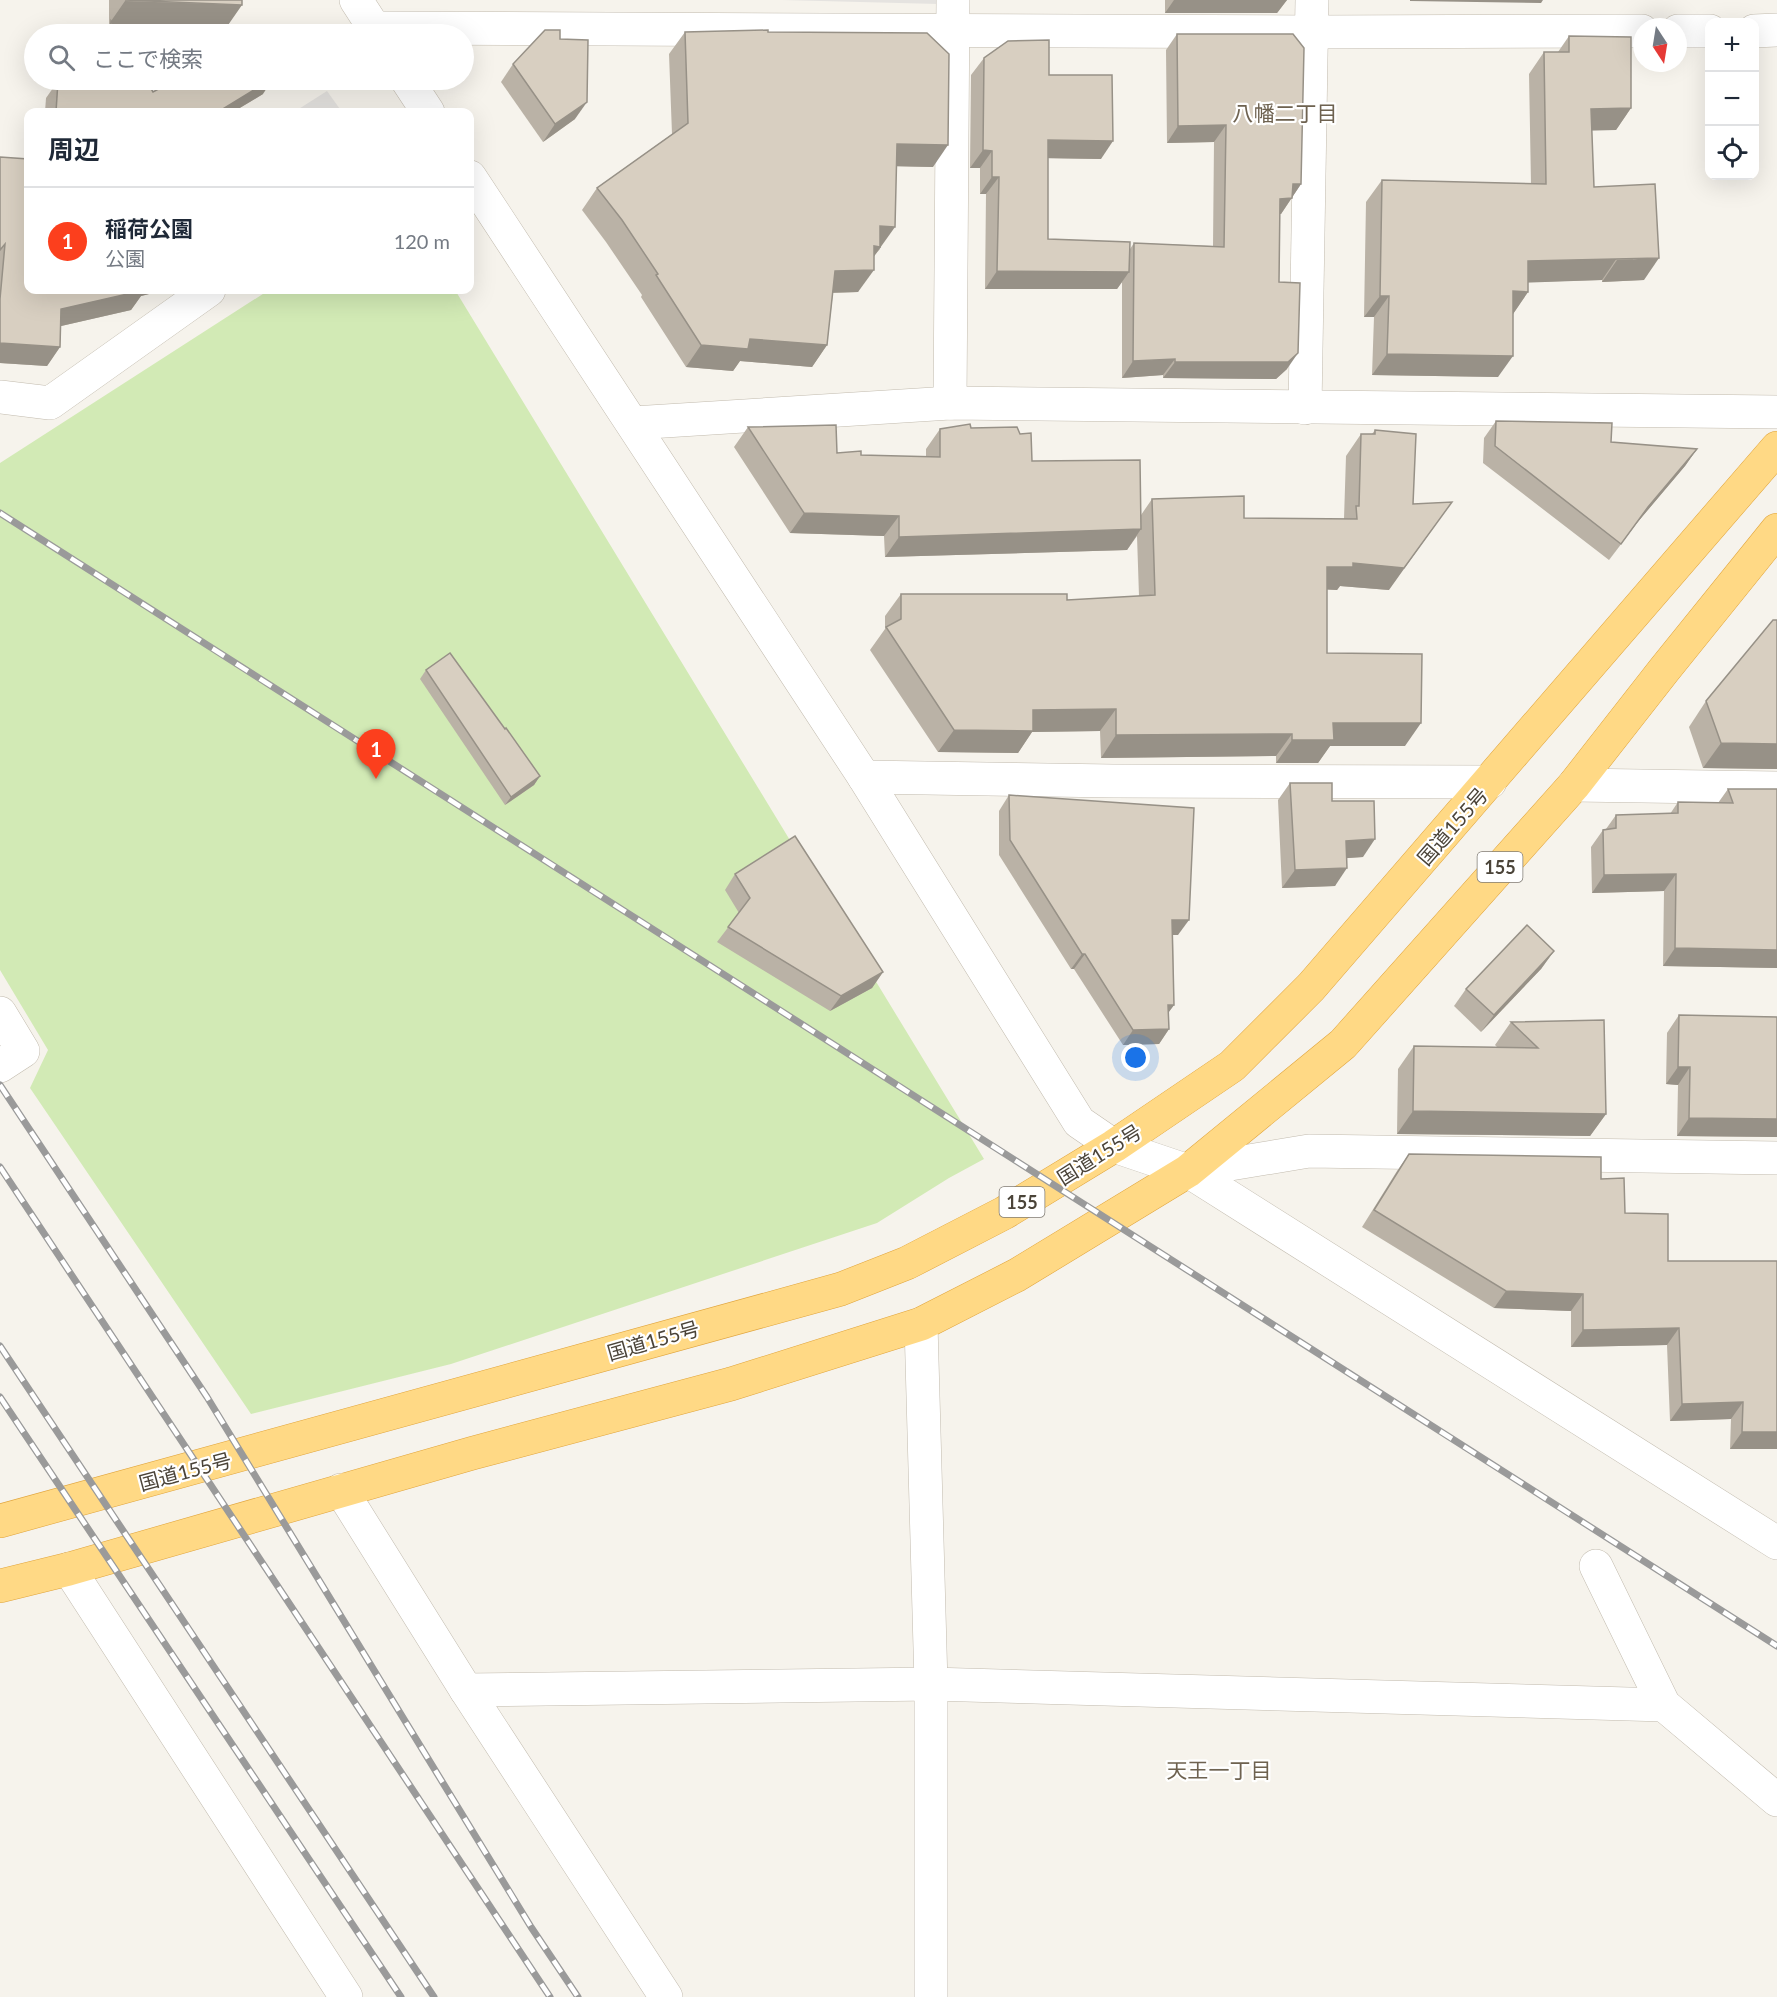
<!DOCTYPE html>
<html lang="ja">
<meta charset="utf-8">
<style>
body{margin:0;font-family:Lato,"Noto Sans JP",sans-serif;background:#f6f6f7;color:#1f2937}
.controls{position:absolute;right:18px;top:18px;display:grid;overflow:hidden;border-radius:12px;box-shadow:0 6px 24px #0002}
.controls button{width:54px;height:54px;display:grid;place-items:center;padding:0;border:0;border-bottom:2px solid #e0e1e3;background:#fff;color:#1f2937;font:30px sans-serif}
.compass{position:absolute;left:1633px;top:18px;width:54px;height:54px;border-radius:50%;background:#fff;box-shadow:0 6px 24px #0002;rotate:168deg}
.you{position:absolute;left:1136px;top:1058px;width:21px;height:21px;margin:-15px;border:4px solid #fff;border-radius:50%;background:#1a73e8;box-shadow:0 0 0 9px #1a73e833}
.badge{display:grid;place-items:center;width:39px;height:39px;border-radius:50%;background:#fc3f1d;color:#fff;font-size:20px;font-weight:700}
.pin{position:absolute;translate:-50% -50px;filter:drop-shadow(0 2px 3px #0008)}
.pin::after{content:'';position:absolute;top:32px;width:21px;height:18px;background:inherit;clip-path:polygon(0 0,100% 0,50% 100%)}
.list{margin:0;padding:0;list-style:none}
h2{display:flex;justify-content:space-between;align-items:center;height:78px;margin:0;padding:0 24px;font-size:26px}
h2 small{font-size:20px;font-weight:400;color:#747a83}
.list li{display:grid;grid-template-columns:39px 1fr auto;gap:18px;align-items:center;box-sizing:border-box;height:108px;padding:0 24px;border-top:2px solid #e0e1e3}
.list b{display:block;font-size:22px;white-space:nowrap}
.list p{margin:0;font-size:20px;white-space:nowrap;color:#747a83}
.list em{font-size:20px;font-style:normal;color:#747a83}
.icon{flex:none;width:33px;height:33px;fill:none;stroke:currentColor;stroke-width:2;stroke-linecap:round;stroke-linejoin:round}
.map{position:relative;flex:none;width:1777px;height:1997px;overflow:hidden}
.search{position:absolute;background:#fff;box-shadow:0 6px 24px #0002;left:24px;top:24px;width:450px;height:66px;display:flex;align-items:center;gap:15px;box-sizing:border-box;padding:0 21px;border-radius:33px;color:#747a83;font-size:22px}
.panel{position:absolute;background:#fff;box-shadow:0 6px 24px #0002;left:24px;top:108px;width:450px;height:186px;border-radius:12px}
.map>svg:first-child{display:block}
.green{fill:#d2eab5}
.parking{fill:#e5e3e0}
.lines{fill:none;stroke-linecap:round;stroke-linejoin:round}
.minor-casing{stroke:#c2bbae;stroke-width:34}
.tertiary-casing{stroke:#c2bbae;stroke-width:34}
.trunk-casing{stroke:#e0a43c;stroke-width:34}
.minor{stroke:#fff;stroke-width:33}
.tertiary{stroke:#fff;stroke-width:33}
.trunk{stroke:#ffd985;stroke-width:33}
.rail-casing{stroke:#9a9a9a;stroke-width:7}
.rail{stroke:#fff;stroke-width:4.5;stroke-dasharray:14;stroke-linecap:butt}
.wall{fill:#bab2a6}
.shaded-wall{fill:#979187}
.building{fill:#d8cfc1;stroke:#979187;stroke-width:1.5}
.labels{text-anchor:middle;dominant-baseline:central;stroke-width:4.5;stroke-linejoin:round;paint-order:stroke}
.shield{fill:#fff;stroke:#817c74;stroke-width:1.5}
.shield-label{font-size:18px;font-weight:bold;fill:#4b4439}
.street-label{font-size:20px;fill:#4b4439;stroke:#fff}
.neighbourhood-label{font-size:21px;fill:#6e6250;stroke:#fff}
</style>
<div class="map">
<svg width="1777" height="1997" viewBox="0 0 1777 1997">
<rect width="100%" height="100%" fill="#f6f3ec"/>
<polygon class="green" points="269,290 455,290 984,1159 949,1178 877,1223 451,1364 251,1414 30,1088 48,1050 0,970 0,463"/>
<g class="parking">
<polygon points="782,0 938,0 938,4"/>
<polygon points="327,91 342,112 294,112"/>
</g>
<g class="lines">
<g class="minor-casing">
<g id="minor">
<polyline points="374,28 1312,32 1642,31"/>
<polyline points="1678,31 1710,31"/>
<polyline points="1754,31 1777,30"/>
<polyline points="0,397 50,403 209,290"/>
<polyline points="950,403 953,0"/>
<polyline points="1305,408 1312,0"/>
<polyline points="633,423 950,403 1777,412"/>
<polyline points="864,777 1113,781 1490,782"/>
<polyline points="1574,785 1777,788"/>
<polyline points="0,1013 23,1051 0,1066"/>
<polyline points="1188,1171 1309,1151 1777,1158"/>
<polyline points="921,1324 931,1684 931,1997"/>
<polyline points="341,1490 466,1690 666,1997"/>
<polyline points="1596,1566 1664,1705 1777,1800"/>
<polyline points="69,1569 346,1997"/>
<polyline points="466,1690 931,1684 1664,1705"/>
</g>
</g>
<g class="tertiary-casing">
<g id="tertiary">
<polyline points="356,0 378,34"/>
<polyline points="407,80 428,112"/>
<polyline points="470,177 864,777 1079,1122 1114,1146 1188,1171 1777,1543"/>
</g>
</g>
<g class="trunk-casing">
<g id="trunk">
<polyline points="0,1521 841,1289 907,1263 1004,1213 1114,1146 1232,1066 1311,987 1777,448"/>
<polyline points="0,1586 69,1569 473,1453 731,1384 921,1324 1017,1275 1188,1171 1343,1044 1574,785 1664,670 1777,530"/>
</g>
</g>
<use href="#minor" class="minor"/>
<use href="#tertiary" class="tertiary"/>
<use href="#trunk" class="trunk"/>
<g class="rail-casing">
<g id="rail">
<polyline points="0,513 1777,1646"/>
<polyline points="0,1085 207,1397 531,1927 578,1997"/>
<polyline points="0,1167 550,1997"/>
<polyline points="0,1346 434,1997"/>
<polyline points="0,1397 401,1997"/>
</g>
</g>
<use href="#rail" class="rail"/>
</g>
<g class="wall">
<polygon points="109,0 242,0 226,28 113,24 119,34 102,34 109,24"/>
<polygon points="1165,0 1287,0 1277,13 1165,13"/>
<polygon points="685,32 768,32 933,167 897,166 880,249 874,256 858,292 833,293 827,345 812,367 740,361 733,371 686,367 641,297 642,295 606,242 582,210 597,188 672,134 669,54"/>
<polygon points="1177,34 1301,184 1281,214 1280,214 1279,282 1287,369 1276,379 1163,378 1163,375 1122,378 1122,282 1117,289 985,289 986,194 980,194 980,168 970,168 971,75 984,58 1049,75 1101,159 1048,158 1048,239 1130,249 1134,243 1213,246 1214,142 1167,143 1166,50"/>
<polygon points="1569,36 1631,108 1616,130 1592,130 1594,187 1644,280 1602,282 1602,280 1528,282 1528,292 1513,314 1498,377 1372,375 1374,317 1364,317 1366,202 1382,180 1531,184 1529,74 1544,52 1558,52"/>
<polygon points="513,64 575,119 543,142 501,82"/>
<polygon points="95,80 146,80 153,92 263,94 233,112 45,112 46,98 58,81 95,84"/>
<polygon points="0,157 28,290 156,290 153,293 141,296 131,310 61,326 60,347 47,366 0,363"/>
<polygon points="1496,421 1611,442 1697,449 1685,466 1636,524 1609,560 1483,463 1484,438"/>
<polygon points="748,427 837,453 861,455 926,457 926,449 940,429 971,428 1032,461 1141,515 1152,499 1244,518 1344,519 1346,456 1361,434 1372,434 1375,430 1389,590 1340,586 1337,590 1327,589 1327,653 1405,746 1330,746 1318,763 1276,763 1276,756 1101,758 1100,731 1032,732 1018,753 938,752 870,650 885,629 885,616 901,594 1067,600 1139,596 1137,536 1127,550 885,557 884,536 790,533 734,447"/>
<polygon points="1777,620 1777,769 1703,768 1689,727 1706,701"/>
<polygon points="426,670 540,776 534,785 505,805 420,679"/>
<polygon points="1290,783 1332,801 1363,857 1347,858 1335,886 1282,888 1278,800"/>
<polygon points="1728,789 1777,789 1777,968 1663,966 1664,891 1592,893 1591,847 1603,830 1606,829 1616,815 1670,814 1678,802 1718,803"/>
<polygon points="1009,795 1178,935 1173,935 1174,1005 1168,1013 1169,1029 1159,1044 1123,1045 1074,969 1071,969 999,855 999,811"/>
<polygon points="735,874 883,972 872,988 830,1011 717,942 739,913 725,890"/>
<polygon points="1554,951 1541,969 1481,1032 1454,1006 1466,989"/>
<polygon points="1679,1015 1777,1017 1777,1137 1677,1136 1678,1085 1666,1084 1667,1033"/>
<polygon points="1511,1022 1606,1114 1590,1136 1397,1134 1398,1069 1414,1046 1497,1047 1495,1045"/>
<polygon points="1409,1154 1601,1179 1625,1213 1668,1261 1777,1261 1777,1449 1730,1449 1731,1419 1670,1421 1667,1345 1571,1347 1571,1311 1494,1308 1362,1227 1397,1171"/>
</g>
<g class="shaded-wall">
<polygon points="1174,0 1287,0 1277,13 1165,13"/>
<polygon points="1410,0 1543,0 1541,3 1410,1"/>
<polygon points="125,1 242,5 226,28 111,24 111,21 109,24"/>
<polygon points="270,80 272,80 263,94 233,112 218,112"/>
<polygon points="587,102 575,119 543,142 555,124"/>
<polygon points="1631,108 1616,130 1576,131 1591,109"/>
<polygon points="1226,125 1214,142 1167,143 1178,126"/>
<polygon points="1048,140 1113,141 1101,159 1036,158"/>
<polygon points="897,144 948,145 933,167 882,166"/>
<polygon points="983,150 992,151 980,168 970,168"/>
<polygon points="992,177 999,177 986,194 980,194"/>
<polygon points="1293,184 1301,184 1281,214 1269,215 1280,199"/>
<polygon points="880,226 895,227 865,269"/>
<polygon points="1617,258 1602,280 1513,283 1528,261"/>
<polygon points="1659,258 1644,280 1602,282 1617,260"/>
<polygon points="874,270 858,292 819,293 835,271"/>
<polygon points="997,271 1129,272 1117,289 985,289"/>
<polygon points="135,290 156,290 153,293 141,296 131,310 48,329 61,309"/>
<polygon points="1513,291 1528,292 1513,314 1497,313"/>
<polygon points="1380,296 1389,296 1374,317 1364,317"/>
<polygon points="750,339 827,345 812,367 740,361 733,371 686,367 701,345"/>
<polygon points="0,343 60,347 47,366 0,363"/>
<polygon points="1298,353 1287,369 1276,379 1163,378 1175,362"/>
<polygon points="1387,354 1513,356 1498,377 1372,375"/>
<polygon points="1175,359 1163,375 1122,378 1133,361"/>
<polygon points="1697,449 1685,466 1636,524 1609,560 1648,507"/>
<polygon points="804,513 899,516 884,536 790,533"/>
<polygon points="1436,524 1389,590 1340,586 1337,590 1311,589 1327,567 1353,563"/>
<polygon points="1141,529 1127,550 885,557 899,537"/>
<polygon points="1116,709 1100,731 1032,732 1018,753 938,752 954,730 1033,710"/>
<polygon points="1333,723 1421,723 1405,746 1330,746 1318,763 1276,763 1292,740"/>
<polygon points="1292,734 1276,756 1101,758 1116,735"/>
<polygon points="1721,743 1777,744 1777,769 1703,768"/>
<polygon points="540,776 534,785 505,805 511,797"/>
<polygon points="1375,839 1363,857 1334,859 1346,841"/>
<polygon points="1347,868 1335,886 1282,888 1295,870"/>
<polygon points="1676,874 1664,891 1592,893 1604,875"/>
<polygon points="1172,920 1189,920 1178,935 1162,935"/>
<polygon points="1675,948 1777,950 1777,968 1663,966"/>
<polygon points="1554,951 1541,969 1481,1032 1494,1015"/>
<polygon points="1082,954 1085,954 1074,969 1071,969"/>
<polygon points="883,972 872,988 830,1011 841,996"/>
<polygon points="1168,1005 1174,1005 1163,1020"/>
<polygon points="1169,1029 1159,1044 1123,1045 1133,1030"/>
<polygon points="1678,1067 1690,1067 1678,1085 1666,1084"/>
<polygon points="1413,1111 1606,1114 1590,1136 1397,1134"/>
<polygon points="1689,1118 1777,1119 1777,1137 1677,1136"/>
<polygon points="1506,1291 1583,1294 1571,1311 1494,1308"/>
<polygon points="1679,1328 1667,1345 1571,1347 1583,1330"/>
<polygon points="1743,1402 1731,1419 1670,1421 1682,1404"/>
<polygon points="1742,1432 1777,1432 1777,1449 1730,1449"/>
</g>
<g class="building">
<polygon points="125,0 242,0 242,5"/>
<polygon points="111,21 119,34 110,34"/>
<polygon points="545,30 560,30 560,39 588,40 587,102 555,124 513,64"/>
<polygon points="768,30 768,32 927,33 949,54 948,145 897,144 895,227 880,226 880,247 874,246 874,270 835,271 827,345 750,339 748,349 701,345 656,275 658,274 622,220 597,188 688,123 685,32"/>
<polygon points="1177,34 1293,34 1304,48 1301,184 1293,184 1292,198 1280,199 1279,282 1300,283 1298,353 1288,362 1175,362 1175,359 1133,361 1134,243 1224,247 1226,125 1178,126"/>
<polygon points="1569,36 1631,37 1631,108 1591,109 1594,187 1655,184 1659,258 1528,261 1528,292 1513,291 1513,356 1387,354 1389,296 1380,296 1382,180 1546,184 1544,52 1569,52"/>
<polygon points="1049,40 1049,75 1112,75 1113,141 1048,140 1048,239 1130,242 1129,272 997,271 999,177 992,177 992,151 983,150 984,58 1008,41"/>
<polygon points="106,80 146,80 153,92 175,80 270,80 218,112 56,112 58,81 105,85"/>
<polygon points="0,157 28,159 28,290 145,290 61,309 60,347 0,343 0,299 5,244 0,250"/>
<polygon points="1496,421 1612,423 1611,442 1697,449 1648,507 1621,544 1495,446"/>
<polygon points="970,424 971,428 1017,427 1020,434 1031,433 1032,461 1140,460 1141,529 899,537 899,516 804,513 748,427 836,425 837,453 861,451 861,455 940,457 940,429"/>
<polygon points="1375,430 1416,434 1413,504 1452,502 1404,568 1353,563 1353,567 1327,567 1327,653 1422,654 1421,723 1333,723 1334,740 1292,740 1292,734 1116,735 1116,709 1033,710 1033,731 954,730 886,627 901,619 901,594 1067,594 1067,600 1155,595 1152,499 1244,496 1244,518 1357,519 1356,506 1359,506 1361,434 1375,434"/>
<polygon points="1773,620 1777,620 1777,744 1721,743 1706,701"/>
<polygon points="450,653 505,729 506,728 540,776 511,797 426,670"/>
<polygon points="1290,783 1332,783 1332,801 1374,801 1375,839 1346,841 1347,868 1295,870"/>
<polygon points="1728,789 1777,789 1777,950 1675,948 1676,874 1604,875 1603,830 1616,828 1616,815 1678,813 1678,802 1733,803"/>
<polygon points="1009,795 1194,808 1189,920 1172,920 1174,1005 1168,1005 1169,1029 1133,1030 1085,954 1082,954 1010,840"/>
<polygon points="795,836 883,972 841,996 728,927 750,898 735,874"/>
<polygon points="1527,925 1554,951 1494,1015 1466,989"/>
<polygon points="1679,1015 1777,1017 1777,1119 1689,1118 1690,1067 1678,1067"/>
<polygon points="1604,1020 1606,1114 1413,1111 1414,1046 1538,1048 1511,1022"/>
<polygon points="1409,1154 1601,1157 1601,1179 1624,1178 1625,1213 1668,1214 1668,1261 1777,1261 1777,1432 1742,1432 1743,1402 1682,1404 1679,1328 1583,1330 1583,1294 1506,1291 1374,1210"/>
</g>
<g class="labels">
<g class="shield">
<rect x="1477.5" y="852" width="45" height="30" rx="4.5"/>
<rect x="999.5" y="1187" width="45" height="30" rx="4.5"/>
</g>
<g class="shield-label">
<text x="1500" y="867">155</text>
<text x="1022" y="1202">155</text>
</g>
<g class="street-label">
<text transform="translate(1452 826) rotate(-49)">国道155号</text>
<text transform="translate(1099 1154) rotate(-32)">国道155号</text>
<text transform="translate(653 1340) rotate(-16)">国道155号</text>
<text transform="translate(185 1471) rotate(-15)">国道155号</text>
</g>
<g class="neighbourhood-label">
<text x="1285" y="112">八幡二丁目</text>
<text x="1219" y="1769">天王一丁目</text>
</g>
</g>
</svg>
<div class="controls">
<button>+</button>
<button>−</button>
<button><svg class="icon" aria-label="locate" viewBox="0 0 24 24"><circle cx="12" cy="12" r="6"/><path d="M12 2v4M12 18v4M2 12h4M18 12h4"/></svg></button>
</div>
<svg class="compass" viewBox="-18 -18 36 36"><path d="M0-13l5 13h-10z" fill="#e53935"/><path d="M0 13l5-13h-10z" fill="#747a83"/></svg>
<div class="you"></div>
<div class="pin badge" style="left:376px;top:779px">1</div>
<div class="search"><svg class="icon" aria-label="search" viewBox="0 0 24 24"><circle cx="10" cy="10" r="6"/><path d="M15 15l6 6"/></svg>ここで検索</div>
<section class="panel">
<h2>周辺<small></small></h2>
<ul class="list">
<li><span class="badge">1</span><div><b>稲荷公園</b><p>公園</p></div><em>120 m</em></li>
</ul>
</section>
</div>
